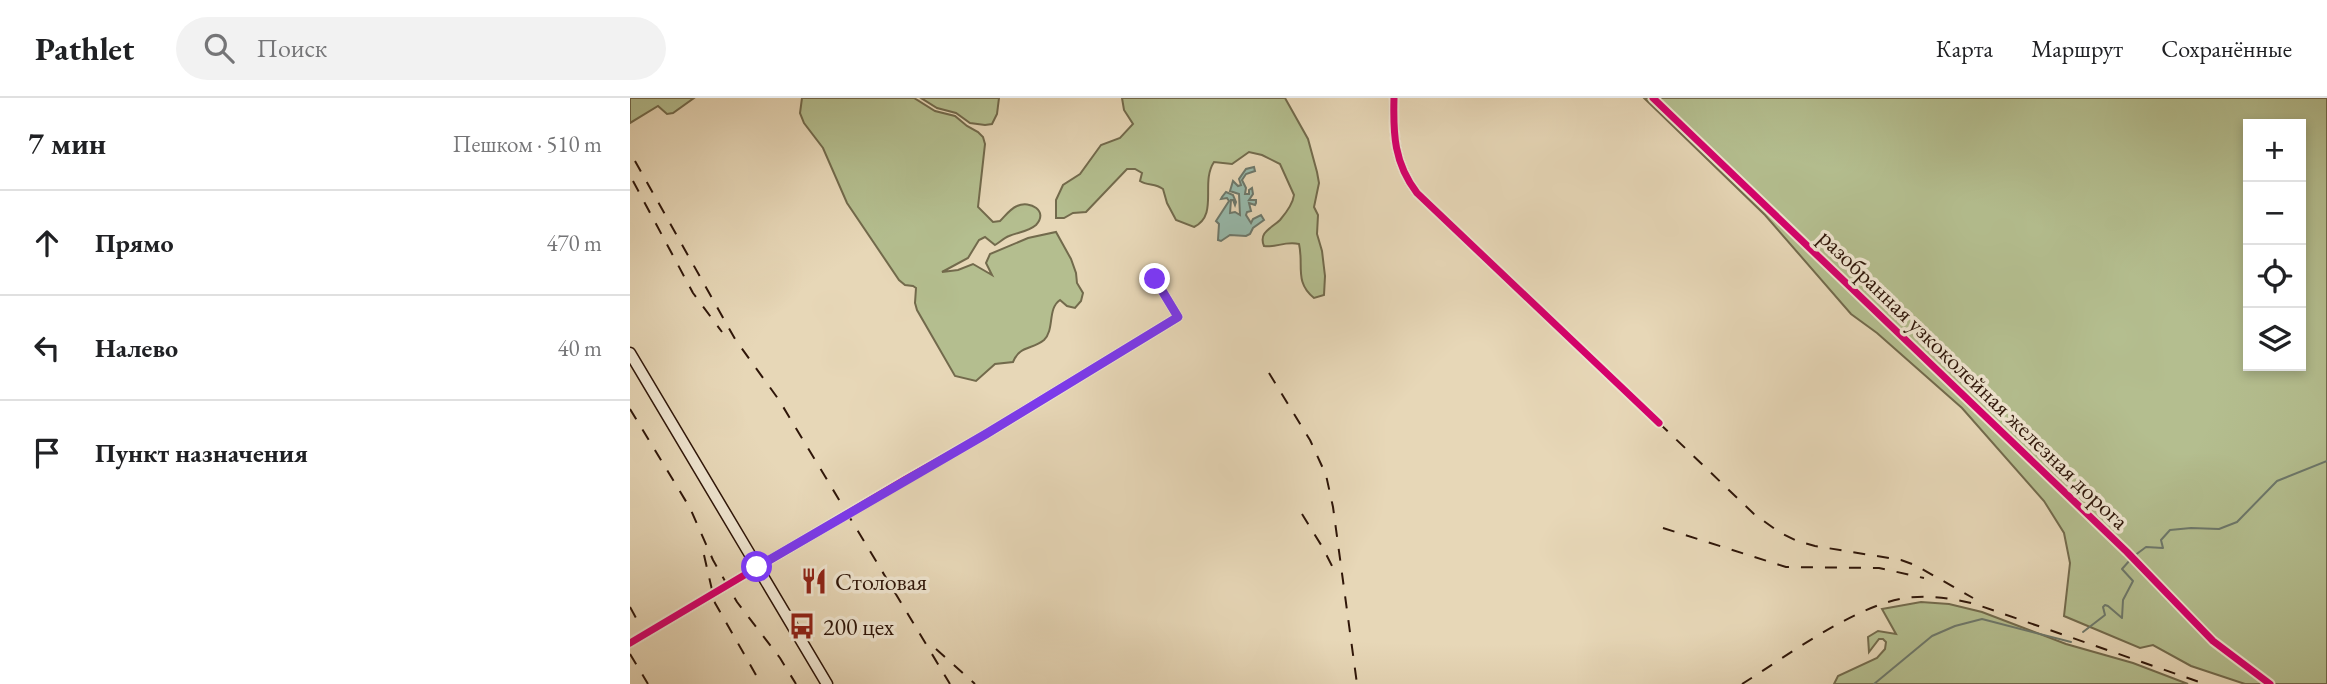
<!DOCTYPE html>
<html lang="ru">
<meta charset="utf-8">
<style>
body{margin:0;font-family:"EB Garamond",serif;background:#f2f2f2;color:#202124}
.controls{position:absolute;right:21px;top:21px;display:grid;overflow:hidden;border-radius:0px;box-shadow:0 4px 10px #0003}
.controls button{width:63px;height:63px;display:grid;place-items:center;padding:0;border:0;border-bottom:2px solid #e0e0e0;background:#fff;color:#202124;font:35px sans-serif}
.stop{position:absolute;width:21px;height:21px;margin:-16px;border:5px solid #7c3aed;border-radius:50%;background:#fff}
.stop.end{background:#7c3aed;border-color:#fff;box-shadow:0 2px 7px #0008}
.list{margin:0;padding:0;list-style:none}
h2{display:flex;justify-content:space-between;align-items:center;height:91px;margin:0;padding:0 28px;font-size:30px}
h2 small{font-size:23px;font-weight:400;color:#757577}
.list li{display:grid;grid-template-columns:46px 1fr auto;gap:21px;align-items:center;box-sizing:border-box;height:105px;padding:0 28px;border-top:2px solid #e0e0e0}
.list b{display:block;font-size:26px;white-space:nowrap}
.list em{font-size:23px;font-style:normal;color:#757577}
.icon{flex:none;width:38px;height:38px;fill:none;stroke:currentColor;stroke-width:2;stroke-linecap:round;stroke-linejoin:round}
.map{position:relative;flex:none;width:1697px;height:586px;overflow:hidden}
header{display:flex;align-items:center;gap:42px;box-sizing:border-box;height:98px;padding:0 35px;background:#fff;border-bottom:2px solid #e0e0e0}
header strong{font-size:33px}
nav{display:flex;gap:38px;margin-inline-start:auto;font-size:24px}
.search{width:490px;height:63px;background:#f2f2f2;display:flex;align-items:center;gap:18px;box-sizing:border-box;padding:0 24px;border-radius:38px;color:#757577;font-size:26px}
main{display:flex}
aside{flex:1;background:#fff}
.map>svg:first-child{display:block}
.green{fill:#b4be8f;stroke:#726a4c;stroke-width:2;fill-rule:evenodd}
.water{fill:#97baac;stroke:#6d786b;stroke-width:2}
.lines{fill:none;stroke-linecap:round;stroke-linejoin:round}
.stream{stroke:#6d786b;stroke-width:2}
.minor-casing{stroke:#5d4634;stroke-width:10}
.secondary-casing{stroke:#2f1609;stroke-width:13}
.minor{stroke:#efe5d0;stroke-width:7}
.secondary{stroke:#efe5d0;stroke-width:10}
.rail{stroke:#2f1609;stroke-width:2;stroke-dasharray:12 12;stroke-linecap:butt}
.cycleway-casing{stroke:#efe5d0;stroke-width:11}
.cycleway{stroke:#d6006c;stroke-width:7}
.route{stroke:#7c3aed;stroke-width:9}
.labels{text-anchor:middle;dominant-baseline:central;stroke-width:7;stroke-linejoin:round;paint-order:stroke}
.street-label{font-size:24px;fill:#2f1609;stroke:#efe5d0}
.poi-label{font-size:24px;fill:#2f1609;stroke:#efe5d0;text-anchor:start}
</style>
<header>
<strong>Pathlet</strong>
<div class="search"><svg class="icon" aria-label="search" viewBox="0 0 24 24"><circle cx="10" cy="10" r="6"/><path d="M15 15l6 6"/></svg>Поиск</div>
<nav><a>Карта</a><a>Маршрут</a><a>Сохранённые</a></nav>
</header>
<main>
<aside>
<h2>7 мин<small>Пешком · 510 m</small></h2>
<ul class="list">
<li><svg class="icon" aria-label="ahead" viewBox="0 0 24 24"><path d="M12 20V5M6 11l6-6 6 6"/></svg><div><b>Прямо</b></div><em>470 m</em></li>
<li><svg class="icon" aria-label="left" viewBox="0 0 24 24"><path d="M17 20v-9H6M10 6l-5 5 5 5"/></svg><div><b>Налево</b></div><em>40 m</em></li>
<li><svg class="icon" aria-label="arrive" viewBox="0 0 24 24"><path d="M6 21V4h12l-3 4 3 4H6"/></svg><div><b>Пункт назначения</b></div></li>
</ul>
</aside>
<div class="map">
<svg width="1697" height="586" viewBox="0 0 1697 586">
<rect width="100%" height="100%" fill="#e7d7b7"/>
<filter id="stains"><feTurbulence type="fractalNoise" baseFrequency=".00286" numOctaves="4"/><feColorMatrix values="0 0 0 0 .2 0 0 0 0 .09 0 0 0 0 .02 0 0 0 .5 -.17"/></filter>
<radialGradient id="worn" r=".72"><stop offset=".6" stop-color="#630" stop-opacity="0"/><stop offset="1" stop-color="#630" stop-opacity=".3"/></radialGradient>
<g class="green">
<polygon points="0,0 64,0 43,15 37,16 28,8 0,25"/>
<path d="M172 0H284L305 13 325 18 337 28 348 34 353 39 355 46 348 109 363 124 370 123C375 118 380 111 387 108 400 102 419 113 406 127 398 134 388 134 379 138 374 140 370 144 365 147L355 139 349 142 338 160 312 174 328 172 343 166 362 177 356 165 360 156 398 140 426 134 441 161 446 175 447 185 453 195 451 203 445 210 437 208 430 202C417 211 425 231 414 242 402 252 390 247 383 264L365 266 346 283 325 278 287 212 285 205 286 190 283 188 275 187 269 182 217 105 193 50 174 25 170 15Z"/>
<polygon points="291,0 369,0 367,16 362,26 355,27 340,25 326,15 307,10"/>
<path d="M492 0H655L678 41 687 74 689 85 684 109 688 117 687 136 692 153 695 178 694 197 684 200C664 184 674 167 669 146 654 143 646 150 634 148 628 134 642 130 650 122 656 115 663 105 664 97L650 66 632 57 619 54 602 66 584 64C570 85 589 117 564 129L546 122 537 105 533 91C525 85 518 88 510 83L512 75 505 71H497L456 114 443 115 434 120H426V102L433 87 450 76 471 47 490 40 503 26 494 12Z"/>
<path d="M1014 0H1697V586H1615L1561 568 1523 547 1510 550 1434 518 1440 465 1434 435 1414 403 1332 310 1247 235 1221 216 1135 117ZM1618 26H1671V268H1618Z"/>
<polygon points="1291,504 1319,506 1352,514 1436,546 1503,565 1558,586 1204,586 1208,578 1247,560 1255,551 1256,544 1253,541 1249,541 1239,554 1238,539 1248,533 1266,536 1252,511"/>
</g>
<polygon class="water" points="624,69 625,73 616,76 612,82 616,90 615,96 619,96 619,92 622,90 623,96 619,102 626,102 626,105 625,107 619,105 621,113 617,114 616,117 621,125 623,121 631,117 634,122 623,130 620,136 616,138 600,137 591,143 588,142 589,126 586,123 599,103 597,100 591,101 592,99 596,94 603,97 606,104 605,107 603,102 601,102 600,115 605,114 610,117 609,96 600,93 603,83 608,88 611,87 609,81 616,71"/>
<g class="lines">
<g class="stream">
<polyline points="1504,458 1516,449 1533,450 1531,442 1540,432 1561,430 1589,431 1607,424 1647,383 1697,363"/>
<polyline points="1453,534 1475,517 1473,509 1475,507 1478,508 1492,520 1493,502 1503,483 1492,471 1500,462"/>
<polyline points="1244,586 1302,538 1325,528 1352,521 1441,544"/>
</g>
<g class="minor-casing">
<g id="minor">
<path d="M764 0C763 36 764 65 787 95L1029 325"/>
<polyline points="1023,0 1497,454 1583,543 1640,586"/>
<polyline points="0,545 276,381 356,336 548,219 525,181"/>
</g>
</g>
<g class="secondary-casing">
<polyline id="secondary" points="0,255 197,586"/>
</g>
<use href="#minor" class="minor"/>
<use href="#secondary" class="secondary"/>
<g class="rail">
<polyline points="5,63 105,241 149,302 320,586"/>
<polyline points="3,83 63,195 92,234"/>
<polyline points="639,275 680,342 696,377 703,409 727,586"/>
<polyline points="0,311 60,410 83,462 107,504 150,560 166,586"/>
<polyline points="1029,325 1124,416 1149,434 1167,443 1185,448 1271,462 1285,467 1343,500"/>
<polyline points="672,416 693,450 707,478"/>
<polyline points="1033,430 1156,469 1249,470 1294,480"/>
<polyline points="74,457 85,505 126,577"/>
<polyline points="0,509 6,520"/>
<polyline points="306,551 345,586"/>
<polyline points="0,556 18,586"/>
<path d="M1112 586C1157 558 1224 508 1275 500 1298 497 1322 500 1345 506L1575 586"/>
</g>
<g class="cycleway-casing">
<g id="cycleway">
<path d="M764 0C763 36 764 65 787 95L1029 325"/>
<polyline points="1023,0 1497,454 1583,543 1640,586"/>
<polyline points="0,545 276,381 356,336 548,219 525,181"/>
</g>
</g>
<use href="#cycleway" class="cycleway"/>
</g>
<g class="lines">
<polyline class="route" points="127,469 356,336 548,219 525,181"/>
</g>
<defs>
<g id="restaurant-bare" transform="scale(2.1)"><path d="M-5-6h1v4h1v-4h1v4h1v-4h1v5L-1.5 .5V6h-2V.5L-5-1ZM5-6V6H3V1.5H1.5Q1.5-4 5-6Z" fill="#8f2418" stroke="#efe5d0" stroke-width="2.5" paint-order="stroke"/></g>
<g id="bus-bare" transform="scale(2.1)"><path d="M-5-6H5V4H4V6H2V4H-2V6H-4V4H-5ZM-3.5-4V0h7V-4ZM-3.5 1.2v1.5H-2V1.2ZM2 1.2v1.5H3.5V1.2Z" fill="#8f2418" stroke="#efe5d0" stroke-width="2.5" paint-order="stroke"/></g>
</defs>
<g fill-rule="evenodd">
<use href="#restaurant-bare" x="184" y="483"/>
<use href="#bus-bare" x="172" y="528"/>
</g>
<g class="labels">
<g class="street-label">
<text transform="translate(1344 281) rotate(44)">разобранная узкоколейная железная дорога</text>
</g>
<g class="poi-label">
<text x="205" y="483">Cтоловая</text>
<text x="193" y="528">200 цех</text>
</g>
</g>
<rect width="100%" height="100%" filter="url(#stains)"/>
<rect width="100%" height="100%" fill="url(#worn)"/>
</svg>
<div class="controls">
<button>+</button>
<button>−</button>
<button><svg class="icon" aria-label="locate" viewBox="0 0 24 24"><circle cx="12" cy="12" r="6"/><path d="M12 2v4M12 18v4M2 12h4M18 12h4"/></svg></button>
<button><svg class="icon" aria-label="layers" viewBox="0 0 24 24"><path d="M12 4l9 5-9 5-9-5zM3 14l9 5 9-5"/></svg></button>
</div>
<div class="stop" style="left:127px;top:469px"></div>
<div class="stop end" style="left:525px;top:181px"></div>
</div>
</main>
